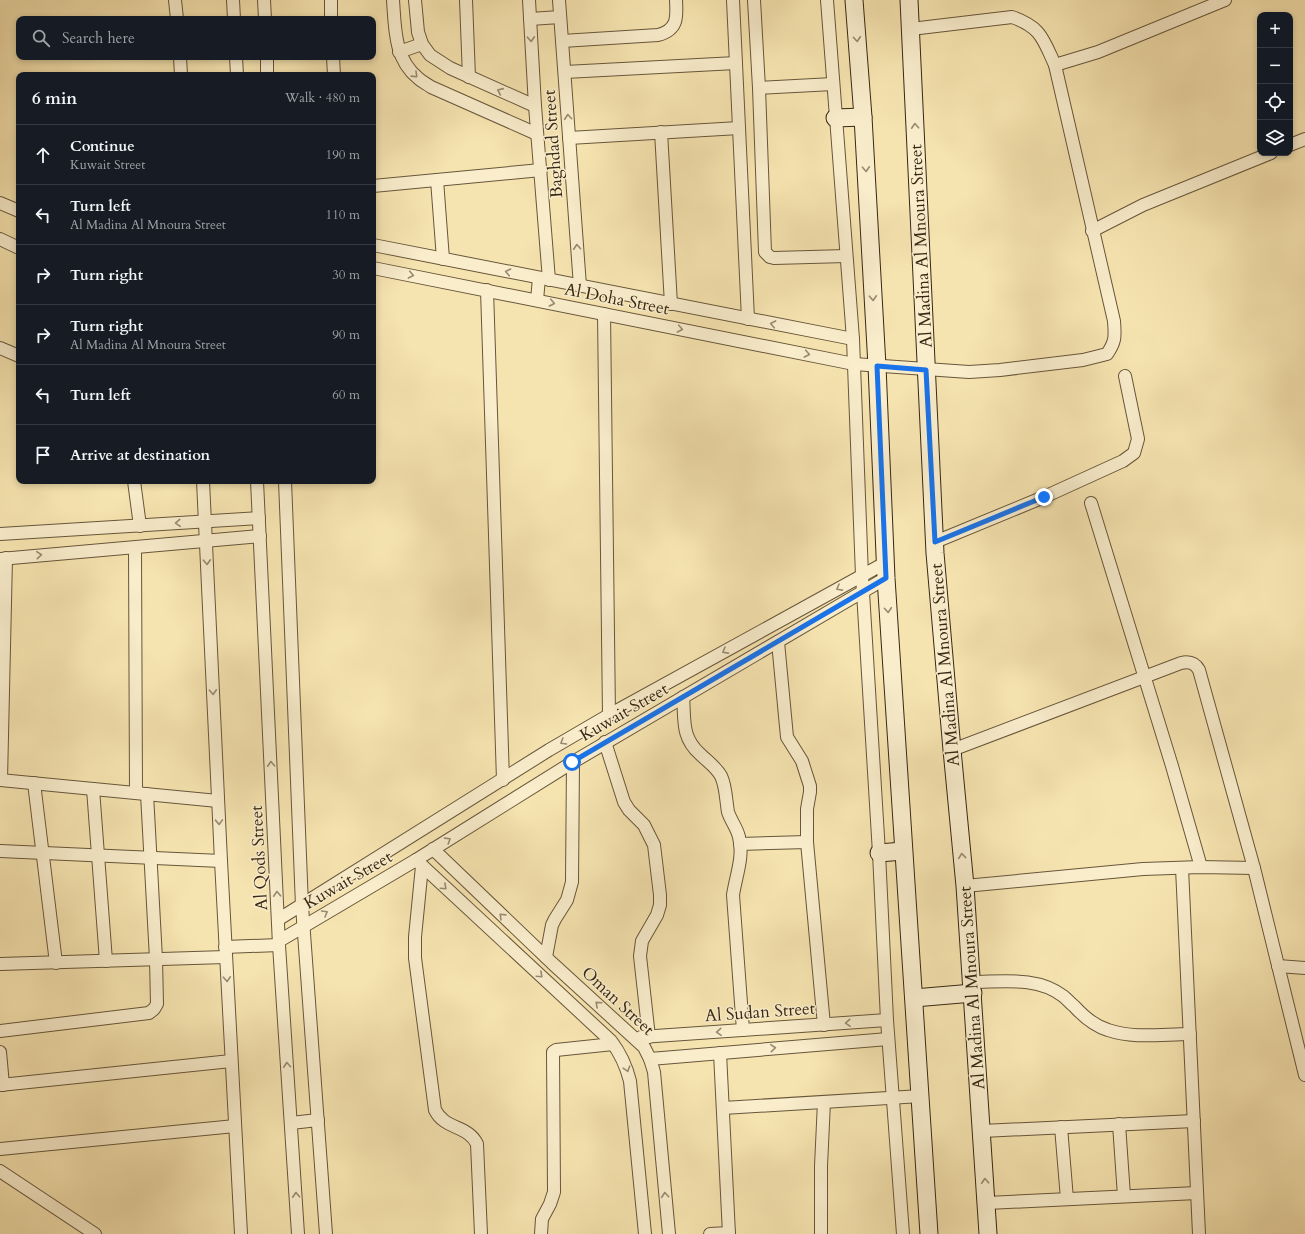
<!DOCTYPE html>
<meta charset="utf-8">
<style>
body{margin:0;font-family:Cardo,serif;background:#20242c;color:#f1f3f6}
.controls{position:absolute;right:12px;top:12px;display:grid;overflow:hidden;border-radius:8px;box-shadow:0 2px 6px #0003}
.controls button{width:36px;height:36px;display:grid;place-items:center;padding:0;border:0;border-bottom:1px solid #363941;background:#171b24;color:#f1f3f6;font:20px sans-serif}
.stop{position:absolute;width:12px;height:12px;margin:-9px;border:3px solid #1a73e8;border-radius:50%;background:#fff}
.stop.end{background:#1a73e8;border-color:#fff;box-shadow:0 1px 4px #0008}
.list{margin:0;padding:0;list-style:none}
h2{display:flex;justify-content:space-between;align-items:center;height:52px;margin:0;padding:0 16px;font-size:17px}
h2 small{font-size:13px;font-weight:400;color:#9ea1a6}
.list li{display:grid;grid-template-columns:26px 1fr auto;gap:12px;align-items:center;box-sizing:border-box;height:60px;padding:0 16px;border-top:1px solid #363941}
.list b{display:block;font-size:15px;white-space:nowrap}
.list p{margin:0;font-size:13px;white-space:nowrap;color:#9ea1a6}
.list em{font-size:13px;font-style:normal;color:#9ea1a6}
.icon{flex:none;width:22px;height:22px;fill:none;stroke:currentColor;stroke-width:2;stroke-linecap:round;stroke-linejoin:round}
.map{position:relative;flex:none;width:1305px;height:1234px;overflow:hidden}
.search{position:absolute;background:#171b24;box-shadow:0 2px 6px #0003;left:16px;top:16px;width:360px;height:44px;display:flex;align-items:center;gap:10px;box-sizing:border-box;padding:0 14px;border-radius:8px;color:#9ea1a6;font-size:15px}
.panel{position:absolute;background:#171b24;box-shadow:0 2px 6px #0003;left:16px;top:72px;width:360px;height:412px;border-radius:8px}
.map>svg:first-child{display:block}
.lines{fill:none;stroke-linecap:round;stroke-linejoin:round}
.minor-casing{stroke:#67563a;stroke-width:14}
.secondary-casing{stroke:#372713;stroke-width:19}
.minor{stroke:#f9edcc;stroke-width:12}
.secondary{stroke:#f9edcc;stroke-width:17}
.oneway{stroke:#988a70}
.route{stroke:#1a73e8;stroke-width:5}
.labels{text-anchor:middle;dominant-baseline:central;stroke-width:3;stroke-linejoin:round;paint-order:stroke}
.street-label{font-size:17px;fill:#372713;stroke:#f9edcc}
</style>
<div class="map">
<svg width="1305" height="1234" viewBox="0 0 1305 1234">
<rect width="100%" height="100%" fill="#f6e4b0"/>
<filter id="stains"><feTurbulence type="fractalNoise" baseFrequency=".005" numOctaves="4"/><feColorMatrix values="0 0 0 0 .2 0 0 0 0 .09 0 0 0 0 .02 0 0 0 .5 -.17"/></filter>
<radialGradient id="worn" r=".72"><stop offset=".6" stop-color="#630" stop-opacity="0"/><stop offset="1" stop-color="#630" stop-opacity=".3"/></radialGradient>
<g class="lines">
<g class="minor-casing">
<g id="minor">
<polyline points="175,0 177,19"/>
<polyline points="233,0 234,19"/>
<polyline points="264,0 265,19"/>
<polyline points="331,0 331,19"/>
<path d="M393 0C395 27 394 59 418 78 422 82 427 84 431 87L537 134"/>
<polyline points="415,0 418,32 422,44 430,55 450,68 535,106"/>
<polyline points="466,0 469,77"/>
<polyline points="529,0 535,106 549,280"/>
<polyline points="559,0 580,286"/>
<polyline points="733,0 748,319"/>
<polyline points="754,0 759,88 765,252 770,257 774,258 846,256"/>
<polyline points="827,0 853,339 862,576 879,853 887,1020 903,1234"/>
<polyline points="530,19 560,17"/>
<path d="M562 41 658 35C678 30 677 17 676 0"/>
<polyline points="399,52 422,44"/>
<polyline points="180,57 181,75"/>
<polyline points="236,57 237,75"/>
<polyline points="267,57 267,75"/>
<polyline points="333,57 334,75"/>
<polyline points="1055,65 1098,52 1225,0"/>
<polyline points="565,72 736,63"/>
<polyline points="759,88 833,84"/>
<polyline points="661,132 671,304"/>
<polyline points="569,138 739,128"/>
<polyline points="1290,145 1305,139"/>
<polyline points="437,180 443,259"/>
<polyline points="373,186 541,170"/>
<polyline points="0,203 19,211"/>
<polyline points="1092,231 1143,205 1271,153"/>
<polyline points="0,239 19,248"/>
<polyline points="373,245 853,339"/>
<path d="M373 268 854 364 969 372 1000 370 1083 360 1107 354C1116 341 1115 336 1114 321L1055 65C1043 39 1041 27 1012 17L911 29"/>
<polyline points="487,290 503,780"/>
<polyline points="537,300 539,278"/>
<polyline points="604,314 609,715"/>
<polyline points="0,348 19,356"/>
<polyline points="134,481 140,526"/>
<polyline points="203,481 221,861 241,1234"/>
<polyline points="257,481 279,945 298,1234"/>
<polyline points="285,481 302,906 326,1234"/>
<polyline points="1091,503 1172,766 1201,867"/>
<polyline points="0,534 259,518"/>
<polyline points="935,542 1044,497 1123,461 1134,453 1138,439 1125,376"/>
<polyline points="135,548 136,793"/>
<polyline points="0,559 260,536"/>
<polyline points="778,642 787,737 802,761 810,786 810,792 807,809 807,842 824,1025"/>
<path d="M683 697C685 720 681 737 700 754 707 761 716 767 721 776 726 786 726 801 728 812 731 821 737 828 739 837 744 857 736 875 733 895L743 1030"/>
<polyline points="605,742 624,802 629,810 644,825 654,845 660,895 660,905 657,915 642,941 640,956 649,1037"/>
<path d="M952 750 1181 663C1190 661 1195 663 1199 670L1254 868 1305 1075"/>
<polyline points="0,780 218,801"/>
<polyline points="1,780 6,558"/>
<polyline points="34,783 56,963"/>
<polyline points="93,789 106,961"/>
<polyline points="740,844 807,842"/>
<polyline points="433,849 552,963 644,1047 650,1059 654,1072 669,1234"/>
<polyline points="0,851 221,861"/>
<path d="M416 860 611 1041C621 1054 626 1065 630 1081L645 1234"/>
<path d="M422 866 415 937V958L435 1110C445 1130 468 1125 477 1144L481 1234"/>
<polyline points="1182,868 1199,1234"/>
<polyline points="965,886 1143,869 1201,867 1254,868"/>
<polyline points="279,919 549,750 609,715 885,563"/>
<polyline points="279,941 416,860 573,762 886,578"/>
<polyline points="225,947 279,945"/>
<polyline points="546,957 552,925 555,919 567,900 572,882 573,762"/>
<polyline points="0,964 226,957"/>
<polyline points="1278,966 1305,968"/>
<path d="M972 982C1002 982 1037 976 1063 996 1067 999 1070 1003 1074 1006 1083 1016 1095 1026 1108 1030 1134 1039 1163 1034 1190 1034"/>
<polyline points="0,1031 149,1013 154,1009 157,1004 156,959 147,794"/>
<polyline points="641,1037 887,1020"/>
<polyline points="0,1052 3,1085"/>
<polyline points="720,1053 729,1234"/>
<polyline points="650,1059 888,1039"/>
<polyline points="0,1085 231,1061"/>
<polyline points="723,1108 921,1096"/>
<polyline points="291,1123 318,1120"/>
<polyline points="1119,1124 1124,1196"/>
<polyline points="1061,1127 1067,1199"/>
<polyline points="982,1131 1194,1121"/>
<polyline points="0,1149 235,1126"/>
<polyline points="0,1171 95,1234"/>
<polyline points="987,1203 1197,1193"/>
<polyline points="541,1234 542,1219 550,1204 554,1192 553,1052 556,1050 613,1044"/>
<polyline points="710,1234 729,1233"/>
<polyline points="821,1234 821,1166 824,1102"/>
</g>
</g>
<g class="secondary-casing">
<g id="secondary">
<polyline points="854,0 863,117 877,366 886,578 929,1234"/>
<polyline points="909,0 935,553 952,750 965,886 988,1234"/>
<polyline points="835,118 863,117"/>
<polyline points="879,853 903,851"/>
<polyline points="914,998 973,993"/>
</g>
</g>
<use href="#minor" class="minor"/>
<use href="#secondary" class="secondary"/>
</g>
<defs><path id="oneway-chevron" d="M-2-3.5L2.5 0L-2 3.5" fill="none" stroke-width="1.6" stroke-linecap="round" stroke-linejoin="round"/></defs>
<g class="oneway">
<use href="#oneway-chevron" transform="translate(531 39) rotate(87)"/>
<use href="#oneway-chevron" transform="translate(857 39) rotate(86)"/>
<use href="#oneway-chevron" transform="translate(415 75) rotate(44)"/>
<use href="#oneway-chevron" transform="translate(500 91) rotate(-156)"/>
<use href="#oneway-chevron" transform="translate(568 117) rotate(-95)"/>
<use href="#oneway-chevron" transform="translate(915 126) rotate(-93)"/>
<use href="#oneway-chevron" transform="translate(866 169) rotate(87)"/>
<use href="#oneway-chevron" transform="translate(577 247) rotate(-94)"/>
<use href="#oneway-chevron" transform="translate(508 272) rotate(-169)"/>
<use href="#oneway-chevron" transform="translate(411 275) rotate(11)"/>
<use href="#oneway-chevron" transform="translate(873 298) rotate(87)"/>
<use href="#oneway-chevron" transform="translate(552 303) rotate(11)"/>
<use href="#oneway-chevron" transform="translate(773 324) rotate(-169)"/>
<use href="#oneway-chevron" transform="translate(680 329) rotate(11)"/>
<use href="#oneway-chevron" transform="translate(807 354) rotate(11)"/>
<use href="#oneway-chevron" transform="translate(178 523) rotate(176)"/>
<use href="#oneway-chevron" transform="translate(39 555) rotate(-5)"/>
<use href="#oneway-chevron" transform="translate(207 562) rotate(87)"/>
<use href="#oneway-chevron" transform="translate(839 588) rotate(151)"/>
<use href="#oneway-chevron" transform="translate(888 610) rotate(86)"/>
<use href="#oneway-chevron" transform="translate(725 651) rotate(151)"/>
<use href="#oneway-chevron" transform="translate(213 692) rotate(87)"/>
<use href="#oneway-chevron" transform="translate(563 742) rotate(149)"/>
<use href="#oneway-chevron" transform="translate(271 764) rotate(-93)"/>
<use href="#oneway-chevron" transform="translate(219 822) rotate(88)"/>
<use href="#oneway-chevron" transform="translate(448 840) rotate(-32)"/>
<use href="#oneway-chevron" transform="translate(962 856) rotate(-96)"/>
<use href="#oneway-chevron" transform="translate(444 887) rotate(43)"/>
<use href="#oneway-chevron" transform="translate(277 894) rotate(-93)"/>
<use href="#oneway-chevron" transform="translate(325 913) rotate(-30)"/>
<use href="#oneway-chevron" transform="translate(502 916) rotate(-136)"/>
<use href="#oneway-chevron" transform="translate(540 975) rotate(43)"/>
<use href="#oneway-chevron" transform="translate(227 979) rotate(87)"/>
<use href="#oneway-chevron" transform="translate(598 1004) rotate(-138)"/>
<use href="#oneway-chevron" transform="translate(848 1023) rotate(176)"/>
<use href="#oneway-chevron" transform="translate(719 1032) rotate(176)"/>
<use href="#oneway-chevron" transform="translate(773 1048) rotate(-5)"/>
<use href="#oneway-chevron" transform="translate(287 1065) rotate(-94)"/>
<use href="#oneway-chevron" transform="translate(627 1069) rotate(73)"/>
<use href="#oneway-chevron" transform="translate(985 1181) rotate(-93)"/>
<use href="#oneway-chevron" transform="translate(296 1195) rotate(-93)"/>
<use href="#oneway-chevron" transform="translate(665 1195) rotate(-95)"/>
</g>
<g class="lines">
<polyline class="route" points="572,762 886,578 877,366 926,370 935,542 1044,497"/>
</g>
<g class="labels">
<g class="street-label">
<text transform="translate(553 144) rotate(-94)">Baghdad Street</text>
<text transform="translate(921 246) rotate(-93)">Al Madina Al Mnoura Street</text>
<text transform="translate(617 299) rotate(11)">Al Doha Street</text>
<text transform="translate(945 665) rotate(-95)">Al Madina Al Mnoura Street</text>
<text transform="translate(624 712) rotate(-30)">Kuwait Street</text>
<text transform="translate(259 858) rotate(-93)">Al Qods Street</text>
<text transform="translate(348 880) rotate(-30)">Kuwait Street</text>
<text transform="translate(972 988) rotate(-94)">Al Madina Al Mnoura Street</text>
<text transform="translate(618 1001) rotate(43)">Oman Street</text>
<text transform="translate(760 1012) rotate(-4)">Al Sudan Street</text>
</g>
</g>
<rect width="100%" height="100%" filter="url(#stains)"/>
<rect width="100%" height="100%" fill="url(#worn)"/>
</svg>
<div class="controls">
<button>+</button>
<button>−</button>
<button><svg class="icon" aria-label="locate" viewBox="0 0 24 24"><circle cx="12" cy="12" r="6"/><path d="M12 2v4M12 18v4M2 12h4M18 12h4"/></svg></button>
<button><svg class="icon" aria-label="layers" viewBox="0 0 24 24"><path d="M12 4l9 5-9 5-9-5zM3 14l9 5 9-5"/></svg></button>
</div>
<div class="stop" style="left:572px;top:762px"></div>
<div class="stop end" style="left:1044px;top:497px"></div>
<div class="search"><svg class="icon" aria-label="search" viewBox="0 0 24 24"><circle cx="10" cy="10" r="6"/><path d="M15 15l6 6"/></svg>Search here</div>
<section class="panel">
<h2>6 min<small>Walk · 480 m</small></h2>
<ul class="list">
<li><svg class="icon" aria-label="ahead" viewBox="0 0 24 24"><path d="M12 20V5M6 11l6-6 6 6"/></svg><div><b>Continue</b><p>Kuwait Street</p></div><em>190 m</em></li>
<li><svg class="icon" aria-label="left" viewBox="0 0 24 24"><path d="M17 20v-9H6M10 6l-5 5 5 5"/></svg><div><b>Turn left</b><p>Al Madina Al Mnoura Street</p></div><em>110 m</em></li>
<li><svg class="icon" aria-label="right" viewBox="0 0 24 24"><path d="M7 20v-9h11M14 6l5 5-5 5"/></svg><div><b>Turn right</b></div><em>30 m</em></li>
<li><svg class="icon" aria-label="right" viewBox="0 0 24 24"><path d="M7 20v-9h11M14 6l5 5-5 5"/></svg><div><b>Turn right</b><p>Al Madina Al Mnoura Street</p></div><em>90 m</em></li>
<li><svg class="icon" aria-label="left" viewBox="0 0 24 24"><path d="M17 20v-9H6M10 6l-5 5 5 5"/></svg><div><b>Turn left</b></div><em>60 m</em></li>
<li><svg class="icon" aria-label="arrive" viewBox="0 0 24 24"><path d="M6 21V4h12l-3 4 3 4H6"/></svg><div><b>Arrive at destination</b></div></li>
</ul>
</section>
</div>
